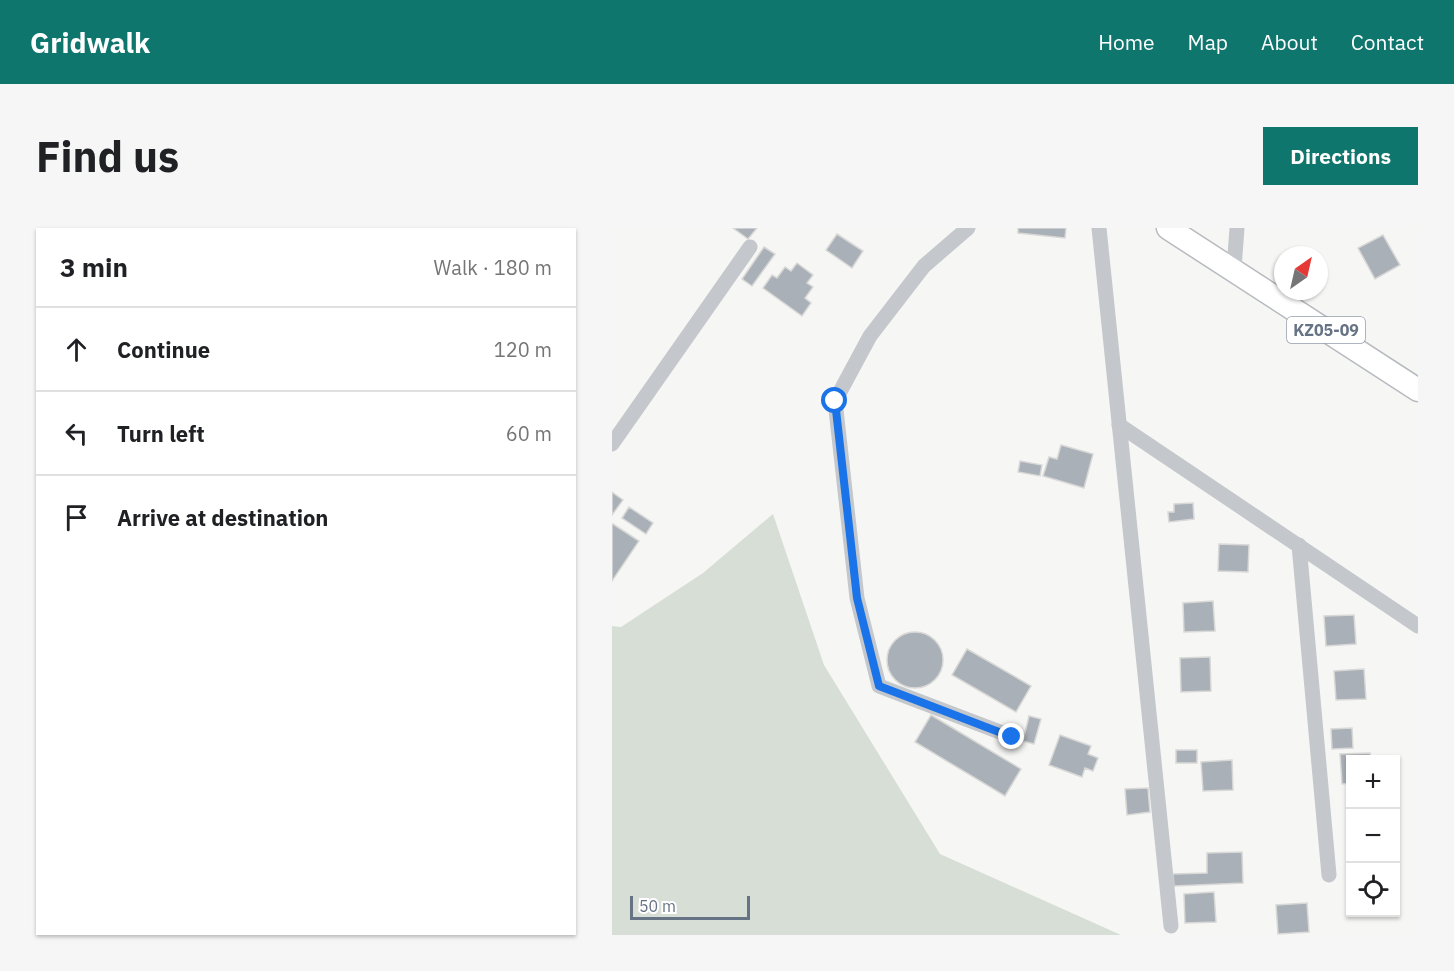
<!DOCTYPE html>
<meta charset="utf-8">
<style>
body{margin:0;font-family:"IBM Plex Sans",sans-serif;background:#f6f6f6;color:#202124}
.controls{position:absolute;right:18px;bottom:18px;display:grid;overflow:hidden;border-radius:0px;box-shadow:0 2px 4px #0004}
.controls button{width:54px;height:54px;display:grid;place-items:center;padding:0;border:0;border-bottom:2px solid #e0e0e0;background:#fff;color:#202124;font:30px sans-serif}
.compass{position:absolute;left:662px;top:18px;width:54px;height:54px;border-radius:50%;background:#fff;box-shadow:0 2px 4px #0004;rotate:34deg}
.scale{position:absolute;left:18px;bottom:15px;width:120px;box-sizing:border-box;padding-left:6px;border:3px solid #667385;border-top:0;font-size:16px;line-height:21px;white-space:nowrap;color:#667385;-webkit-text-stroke:4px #fff;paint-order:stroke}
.stop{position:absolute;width:18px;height:18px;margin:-14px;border:4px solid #1a73e8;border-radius:50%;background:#fff}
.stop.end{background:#1a73e8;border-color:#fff;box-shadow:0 2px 6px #0008}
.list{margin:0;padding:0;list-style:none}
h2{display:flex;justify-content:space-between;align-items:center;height:78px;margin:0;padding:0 24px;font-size:26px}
h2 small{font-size:20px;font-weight:400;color:#757577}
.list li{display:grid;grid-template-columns:39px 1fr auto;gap:18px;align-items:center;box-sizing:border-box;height:84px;padding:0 24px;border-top:2px solid #e0e0e0}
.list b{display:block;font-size:22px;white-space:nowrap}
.list em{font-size:20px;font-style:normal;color:#757577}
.icon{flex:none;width:33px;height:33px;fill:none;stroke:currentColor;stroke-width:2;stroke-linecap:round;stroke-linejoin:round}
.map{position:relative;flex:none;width:806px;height:707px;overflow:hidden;border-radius:0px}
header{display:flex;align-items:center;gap:36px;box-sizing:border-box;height:84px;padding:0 30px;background:#0f766e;color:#fff}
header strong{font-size:28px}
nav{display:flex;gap:33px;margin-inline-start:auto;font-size:21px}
.intro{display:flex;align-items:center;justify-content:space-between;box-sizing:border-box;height:144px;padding:0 36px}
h1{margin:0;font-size:42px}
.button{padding:15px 27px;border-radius:0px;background:#0f766e;color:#fff;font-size:21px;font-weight:700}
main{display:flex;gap:36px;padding:0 36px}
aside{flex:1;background:#fff;border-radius:0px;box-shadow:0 2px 4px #0004}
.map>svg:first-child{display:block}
.green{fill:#d7ded5}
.building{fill:#aab0b8;stroke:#d8d8d6;stroke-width:1.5}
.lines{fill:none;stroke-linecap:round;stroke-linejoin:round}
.primary-casing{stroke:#b7babf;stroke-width:25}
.street{stroke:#c4c7cb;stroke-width:15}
.primary{stroke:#fff;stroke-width:22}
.route{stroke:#1a73e8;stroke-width:8}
.labels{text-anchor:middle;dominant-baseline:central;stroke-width:6;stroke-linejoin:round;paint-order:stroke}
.shield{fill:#fff;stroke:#949daa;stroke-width:1.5}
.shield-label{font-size:16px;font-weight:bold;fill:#667385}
</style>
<header>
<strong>Gridwalk</strong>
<nav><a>Home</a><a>Map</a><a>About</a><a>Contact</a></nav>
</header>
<div class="intro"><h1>Find us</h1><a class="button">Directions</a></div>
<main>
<aside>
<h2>3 min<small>Walk · 180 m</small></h2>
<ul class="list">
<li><svg class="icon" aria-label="ahead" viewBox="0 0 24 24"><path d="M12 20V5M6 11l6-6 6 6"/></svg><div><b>Continue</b></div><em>120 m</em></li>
<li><svg class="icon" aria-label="left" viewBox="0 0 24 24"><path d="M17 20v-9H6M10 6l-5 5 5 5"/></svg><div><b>Turn left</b></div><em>60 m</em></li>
<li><svg class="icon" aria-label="arrive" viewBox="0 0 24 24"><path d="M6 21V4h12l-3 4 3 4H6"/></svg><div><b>Arrive at destination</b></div></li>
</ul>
</aside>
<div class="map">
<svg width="806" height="707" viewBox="0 0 806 707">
<rect width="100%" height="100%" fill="#f6f7f4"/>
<polygon class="green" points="161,286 212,437 328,626 509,707 0,707 0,398 9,399 91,345"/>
<g class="building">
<polygon points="121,0 145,0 136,11"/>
<polygon points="406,0 454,0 453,10 406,5"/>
<polygon points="225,6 251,23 240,40 214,22"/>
<polygon points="771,7 788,37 763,51 746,20"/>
<polygon points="152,19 163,26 140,58 130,51"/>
<polygon points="185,35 201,47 195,55 201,59 193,70 199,75 190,88 151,60 160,47 165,50 173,39 179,43"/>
<polygon points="449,217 481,226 472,260 431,248 437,229 445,231"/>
<polygon points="408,233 430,237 428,248 406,244"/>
<polygon points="0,264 11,272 0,287"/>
<polygon points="581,275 582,291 557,294 556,284 562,284 562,276"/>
<polygon points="17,279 41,295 34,306 10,290"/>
<polygon points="1,296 27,313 0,353 0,297"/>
<polygon points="607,316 637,317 636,344 606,343"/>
<polygon points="601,373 603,403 572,404 571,375"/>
<polygon points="742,387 744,416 714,418 712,388"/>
<circle cx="303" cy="432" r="28"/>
<polygon points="355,421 419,458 404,484 340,447"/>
<polygon points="598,429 599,463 569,464 568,430"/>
<polygon points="752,441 754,471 724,472 722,443"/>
<polygon points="319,487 409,541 393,568 303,514"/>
<polygon points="417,488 429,491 422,516 411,513"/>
<polygon points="740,500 741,520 720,521 719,501"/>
<polygon points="448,507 479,518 476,526 486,530 481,543 473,540 470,549 437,537"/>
<rect x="564" y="522" width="21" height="13"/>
<polygon points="758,525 759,532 738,532 738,555 730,556 728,526"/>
<polygon points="620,532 621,562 591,563 589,534"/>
<polygon points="536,560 538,584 515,587 513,561"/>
<polygon points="630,624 631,655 562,658 561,646 595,645 595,625"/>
<polygon points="602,664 604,694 573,695 572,666"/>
<polygon points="695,675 697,704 666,706 664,677"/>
</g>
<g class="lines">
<g class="primary-casing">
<polyline id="primary" points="556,0 806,162"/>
</g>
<g class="street">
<polyline points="356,0 312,38 258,108 223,173 245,370 267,458 401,509"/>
<polyline points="487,0 559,698"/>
<polyline points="622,41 625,0"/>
<polyline points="507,197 806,398"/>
<polyline points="0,216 138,19"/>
<polyline points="687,317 717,647"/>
</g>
<use href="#primary" class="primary"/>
</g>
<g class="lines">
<polyline class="route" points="223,173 245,370 267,458 400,509"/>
</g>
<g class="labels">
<rect class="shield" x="675" y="89" width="78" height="26" rx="4.5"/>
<g class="shield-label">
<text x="714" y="102">KZ05-09</text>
</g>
</g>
</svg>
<div class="controls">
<button>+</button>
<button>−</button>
<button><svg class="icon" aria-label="locate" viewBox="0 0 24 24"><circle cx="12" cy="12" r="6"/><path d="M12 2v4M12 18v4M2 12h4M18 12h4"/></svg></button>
</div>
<svg class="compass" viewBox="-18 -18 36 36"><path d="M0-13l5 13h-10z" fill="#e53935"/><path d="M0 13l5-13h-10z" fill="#757577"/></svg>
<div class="scale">50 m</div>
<div class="stop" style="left:223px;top:173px"></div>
<div class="stop end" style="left:400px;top:509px"></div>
</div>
</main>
